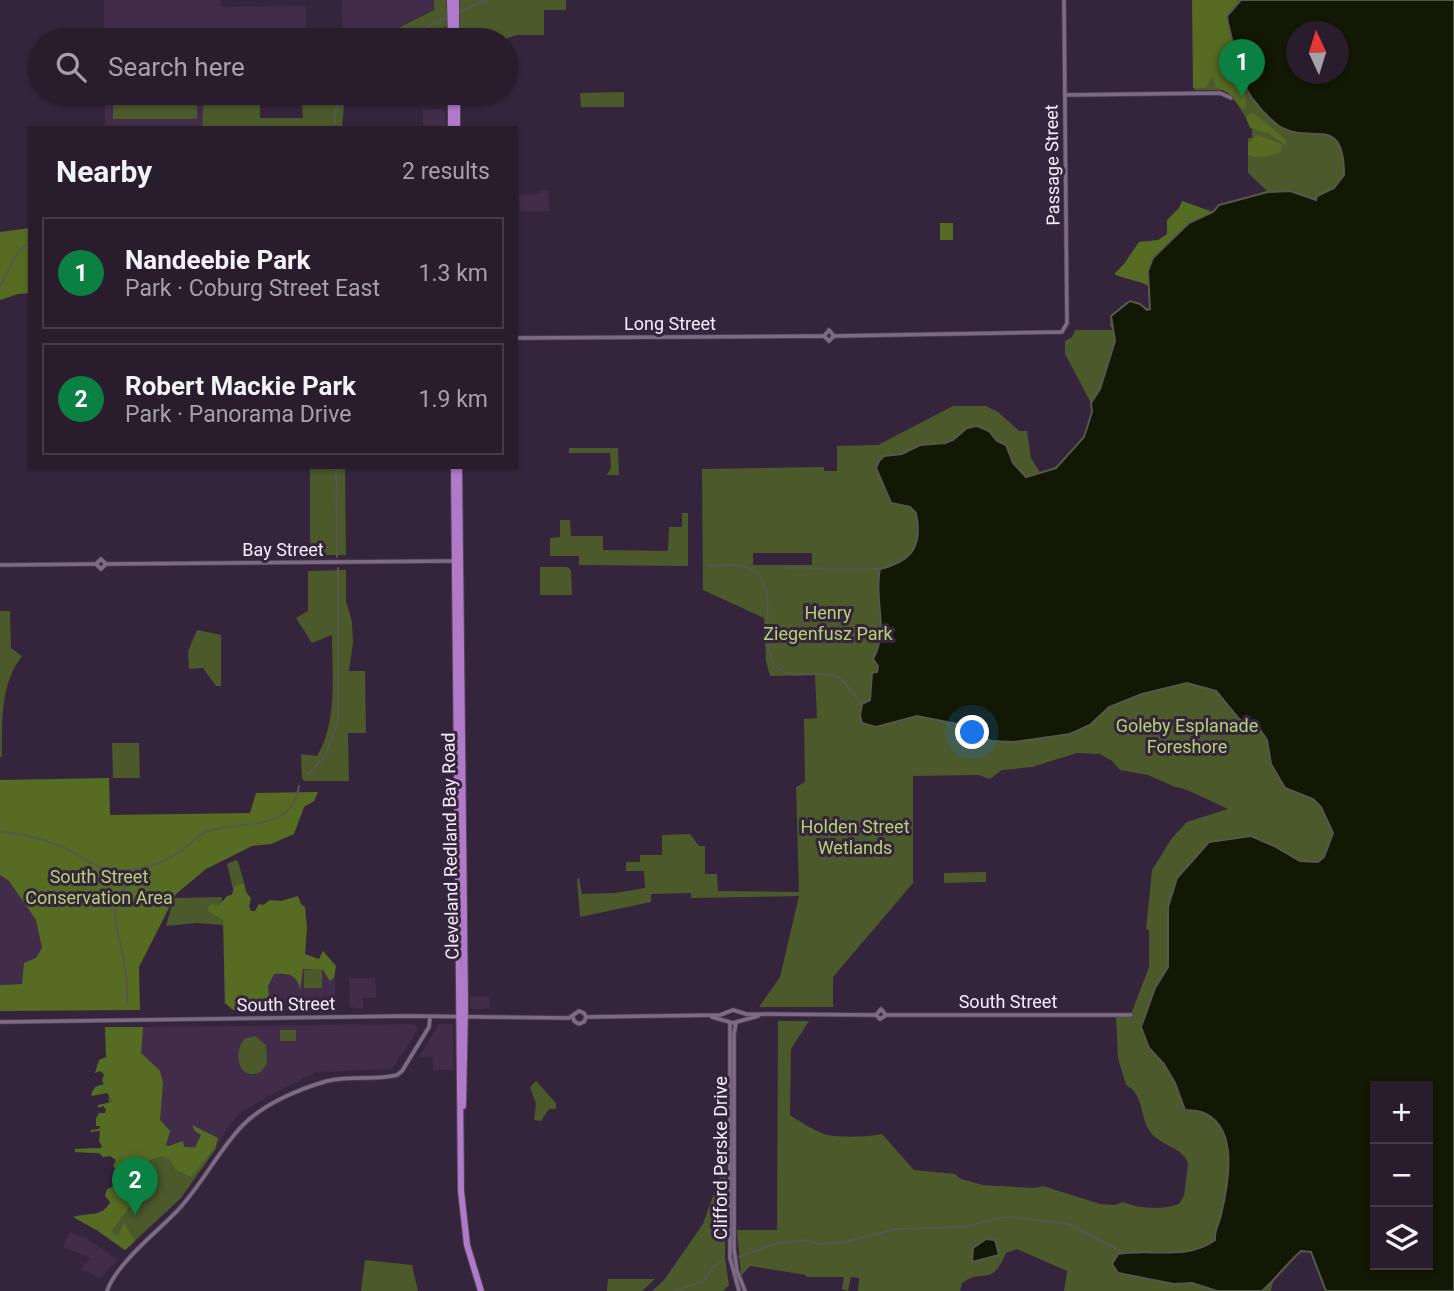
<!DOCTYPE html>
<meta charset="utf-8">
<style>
body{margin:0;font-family:Roboto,sans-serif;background:#302535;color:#f1f3f6}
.controls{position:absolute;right:21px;bottom:21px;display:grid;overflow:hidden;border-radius:0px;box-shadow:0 2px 5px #0004}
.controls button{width:63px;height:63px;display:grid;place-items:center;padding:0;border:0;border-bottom:2px solid #443a49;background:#281c2d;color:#f1f3f6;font:35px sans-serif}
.compass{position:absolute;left:1286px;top:21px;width:63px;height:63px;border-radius:50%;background:#281c2d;box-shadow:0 2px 5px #0004;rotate:356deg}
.you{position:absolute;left:973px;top:733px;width:24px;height:24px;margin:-18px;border:5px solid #fff;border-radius:50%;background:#1a73e8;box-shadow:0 0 0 10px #1a73e833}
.badge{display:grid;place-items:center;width:46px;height:46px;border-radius:50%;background:#0b8043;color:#fff;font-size:23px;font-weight:700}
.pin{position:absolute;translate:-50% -58px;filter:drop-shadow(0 2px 4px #0008)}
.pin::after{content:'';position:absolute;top:37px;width:24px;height:21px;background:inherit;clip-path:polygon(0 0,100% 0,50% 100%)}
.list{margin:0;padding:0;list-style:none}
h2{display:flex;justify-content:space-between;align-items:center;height:91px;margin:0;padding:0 28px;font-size:30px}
h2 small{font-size:23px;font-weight:400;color:#a5a1aa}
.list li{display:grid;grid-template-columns:46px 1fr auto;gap:21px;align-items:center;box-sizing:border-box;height:112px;margin:0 14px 14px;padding:0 14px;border:2px solid #443a49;border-radius:0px}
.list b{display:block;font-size:26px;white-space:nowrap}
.list p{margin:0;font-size:23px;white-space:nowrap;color:#a5a1aa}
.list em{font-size:23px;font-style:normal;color:#a5a1aa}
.icon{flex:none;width:38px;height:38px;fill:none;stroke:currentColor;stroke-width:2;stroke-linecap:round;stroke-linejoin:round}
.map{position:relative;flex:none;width:1454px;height:1291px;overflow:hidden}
.search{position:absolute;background:#281c2d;box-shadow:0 2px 5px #0004;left:28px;top:28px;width:490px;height:77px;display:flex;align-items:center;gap:18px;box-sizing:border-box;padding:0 24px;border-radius:38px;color:#a5a1aa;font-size:26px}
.panel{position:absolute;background:#281c2d;box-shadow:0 2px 5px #0004;left:28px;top:126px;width:490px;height:343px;border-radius:0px}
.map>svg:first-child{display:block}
.built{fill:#412d4a}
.green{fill:#4b592b;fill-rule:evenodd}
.forest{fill:#576c23}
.water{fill:#121803;stroke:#56574d;stroke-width:2;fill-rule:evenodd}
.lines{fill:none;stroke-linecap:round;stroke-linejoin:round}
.stream{stroke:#56574d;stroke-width:2}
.tertiary-casing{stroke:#504256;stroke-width:5}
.trunk-casing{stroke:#504256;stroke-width:8}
.tertiary{stroke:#7d6b85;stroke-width:3.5}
.trunk{stroke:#b07ac8;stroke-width:6}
.labels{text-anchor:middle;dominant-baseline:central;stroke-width:6;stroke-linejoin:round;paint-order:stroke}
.street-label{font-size:18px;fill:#f6ebfa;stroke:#35253c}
.park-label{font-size:18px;fill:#b4d370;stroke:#35253c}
</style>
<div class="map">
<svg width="1454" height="1291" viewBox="0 0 1454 1291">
<rect width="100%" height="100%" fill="#35253c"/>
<g class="built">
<polygon points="104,0 220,0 221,7 306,6 306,40 104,40"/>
<polygon points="342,0 434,0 434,9 374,40 343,40"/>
<polygon points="447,26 447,40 417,40"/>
<polygon points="105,93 326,93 204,95 202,128 105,128"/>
<polygon points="442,109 445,111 446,128 423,128 423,110"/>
<polygon points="541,190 548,190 549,211 520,211 519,195 539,194"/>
<polygon points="0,875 9,881 36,920 42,948 23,984 0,985"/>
<polygon points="335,964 335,1009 232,1010 232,1004 224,1004 224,966"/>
<polygon points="349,978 375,978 376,998 363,998 363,1009 350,1007"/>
<polygon points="470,997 489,997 490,1008 473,1009 470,1007"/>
<polygon points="411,1024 416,1025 418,1030 392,1069 316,1072 269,1096 240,1113 226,1130 217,1147 164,1148 160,1120 141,1053 143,1027"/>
<polygon points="439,1024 453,1024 453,1070 433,1070 433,1057 419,1057"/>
<polygon points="70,1233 85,1237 116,1259 117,1261 100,1278 81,1269 91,1258 63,1247"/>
</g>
<g class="green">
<polygon points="434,0 447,0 447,26 417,40 374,40 434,10"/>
<polygon points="460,0 566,0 566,10 544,10 544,35 517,35 501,40 460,40"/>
<path d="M1193 0H1380L1324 715 1375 1265H1428L1431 1271 1326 1291 1311 1252 1301 1251C1288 1262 1273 1273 1271 1291H1064L1067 1271 1017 1249 1006 1253C990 1289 985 1267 962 1283L960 1291H858L859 1278 851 1277 848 1291 842 1289 844 1277H806V1275L750 1266 741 1276 737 1230H777L778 1021H809L791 1049 790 1115C799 1121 815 1131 824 1134 835 1138 871 1137 882 1134L914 1170 955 1174 961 1179 983 1185 1035 1188 1043 1186 1100 1204 1115 1205 1123 1202C1139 1209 1163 1210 1179 1204L1184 1196 1188 1164C1183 1147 1163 1147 1151 1133 1139 1118 1145 1095 1126 1085L1118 1058 1116 1015 1131 1014 1149 967V930L1146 929 1152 870 1172 838 1187 822 1228 809C1216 804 1185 787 1175 787L1148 775 1120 770 1112 761 1100 754 1077 753 1032 767 1002 770 990 779 978 775 913 776V883L833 977V1007H759L780 977 799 896 691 898V893L651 894V902L580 917 577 879 579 878 582 894 615 893 645 888 644 871H626V862H640V855H662V835L690 834 699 846H705V874H717L718 891 799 892 796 787 805 782 804 719 817 718 815 675 770 676 766 661 764 618 703 590 702 469 824 467V471H837V446L878 445 953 406H986L998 412 1019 431H1027L1031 458 1041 474C1069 463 1094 434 1091 403L1065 354V341L1072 337 1075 330H1113L1110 325 1111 316 1126 302 1149 309 1148 271 1219 205 1267 191 1248 173V138H1252V127L1230 93 1224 90H1194ZM1296 32H1338V74H1296ZM753 553H812V565H753Z"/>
<polygon points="624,92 624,107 581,107 580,93"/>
<rect x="113" y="93" width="84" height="26"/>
<path d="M349 93 344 104 342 128H198L202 127 204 95ZM260 102H302L303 118H260Z"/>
<polygon points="569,448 618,448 619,475 607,475 611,467 610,453 569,453"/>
<polygon points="310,467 345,467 346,555 310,555"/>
<polygon points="682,513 688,513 688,566 579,565 579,556 550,556 550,538 560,537 560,520 570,520 571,536 603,536 603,550 668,551 669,527 682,527"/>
<polygon points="540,567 567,567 571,570 572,595 540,595"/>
<path d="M346 570V601L352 622 353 643 349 671H365L366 733H348L349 781H304L302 778 301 754 317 756C338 721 332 674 332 635L312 643 296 618 308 611V571Z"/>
<path d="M0 611H10L11 648 22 656C0 684 2 723 2 757H0Z"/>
<polygon points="197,630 221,635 221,686 216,686 203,668 189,669 188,651"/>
<polygon points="112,743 139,743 140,778 113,778"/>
<polygon points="236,860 238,861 248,897 235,897 227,864"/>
<polygon points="986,872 986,882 944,883 944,873"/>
<polygon points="222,897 223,925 197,923 166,926 174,898"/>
<rect x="304" y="970" width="18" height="18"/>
<polygon points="108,1027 143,1027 141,1053 160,1071 160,1120 170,1131 165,1147 217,1147 181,1198 125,1250 98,1231 132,1155 75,1152 75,1149 109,1148"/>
<rect x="280" y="1030" width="16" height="11"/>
<path d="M255 1036 266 1045 267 1063 261 1072C238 1082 233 1053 244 1039Z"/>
<polygon points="536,1081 556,1103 556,1109 549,1109 541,1121 534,1120 536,1104 530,1087"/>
<polygon points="726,1160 725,1258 729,1285 723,1291 652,1291 664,1280 703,1224"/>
<polygon points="365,1260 412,1265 418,1291 361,1291"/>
<polygon points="608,1279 655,1279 642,1291 607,1291"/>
</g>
<g class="forest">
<polygon points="1192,0 1238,0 1226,16 1236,56 1240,83 1246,95 1246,105 1243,109 1228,93 1216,87 1213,76 1205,88 1193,88"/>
<polygon points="1254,113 1286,140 1286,145 1268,133 1250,128 1246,118 1248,114"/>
<path d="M1257 135 1281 144V151C1271 157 1259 159 1248 155V143Z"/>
<path d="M1182 201 1213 212 1188 223 1154 257 1148 271 1149 286C1137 280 1125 279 1114 274L1124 264 1139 242 1158 240 1167 234V220L1179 208Z"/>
<rect x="940" y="223" width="13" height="17"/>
<polygon points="30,228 30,293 18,294 0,300 0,232"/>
<polygon points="109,778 110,815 250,813 256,793 318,792 314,801 304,807 294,834 271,844 252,846 206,869 176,894 139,967 140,1010 0,1011 0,985 22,984 24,963 36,958 42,948 36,920 9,881 0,875 0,780"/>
<path d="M244 883V890L251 898 249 906 251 911H255L259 904 263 905 270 900 281 901 298 896 301 904 305 907 307 928 305 954 319 959 323 951 336 966 334 978 330 981 323 970 303 969 300 989C296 974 289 973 274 974L268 986 269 999 265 1010H233L225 1003 223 920 208 911V907L213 904 219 906 227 896 232 895 234 887Z"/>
<path d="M105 1027H143L141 1053 160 1071 163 1083 160 1120 170 1131 166 1145 169 1146 183 1141 184 1147 195 1148 201 1135 195 1131 192 1125 218 1138 216 1146 191 1177 175 1169C168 1148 153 1158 141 1166L142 1175 136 1189 139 1195 112 1230 114 1235H119L124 1223 135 1241 125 1250 98 1231 73 1217C88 1212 102 1218 110 1202L105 1196 107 1189 112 1187 121 1175 113 1166 116 1160 110 1156 103 1157 99 1153 75 1152V1149L101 1148 102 1146 99 1141 100 1131 90 1132 91 1130 99 1129 100 1126H96V1118L99 1113H105L106 1109 103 1106 98 1108V1105L112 1102 111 1098 107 1093 92 1096 91 1094 95 1087 104 1084 102 1081 104 1074 100 1071 95 1073 99 1060 106 1057Z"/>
</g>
<g class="water">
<path d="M1241 0H1454V1291H1326L1311 1252 1301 1251C1287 1263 1276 1279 1262 1291H1217L1192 1283 1174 1284 1118 1273 1112 1264 1118 1254C1150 1248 1187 1261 1215 1240 1214 1230 1219 1224 1221 1215 1228 1185 1239 1131 1206 1114 1200 1110 1192 1111 1185 1110L1175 1083 1164 1064 1149 1048 1141 1027 1155 988 1168 967V907L1177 878 1209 842 1251 836 1274 846 1300 861 1318 862 1324 857 1333 833 1321 807 1313 799 1285 788 1271 764 1267 740 1258 727 1239 719 1216 691 1187 683 1142 694 1109 707 1090 725 1070 734 1014 742 991 741 962 725 917 716 876 727 862 723 860 715 862 704 870 700 872 673 877 672 878 666 873 659C890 628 873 602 880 569 912 561 923 546 916 513L910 507 891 503 876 468 879 461 884 456 902 454 920 445 945 443 953 440 967 428 977 426 989 431 997 441 1006 445 1013 463 1026 477 1056 468 1084 437 1092 412 1091 403 1100 389 1115 341 1111 316 1130 301 1140 304 1147 310 1150 309 1148 271 1153 258 1189 223 1213 212 1219 205 1268 192 1290 191 1316 200 1317 196 1334 188 1344 175C1344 112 1311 146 1279 126 1271 120 1262 111 1256 103 1238 84 1235 48 1228 23L1227 16ZM1296 32H1338V74H1296ZM1375 1086H1428V1265H1375Z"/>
<polygon points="986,1239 995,1240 999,1255 972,1262 973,1248"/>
</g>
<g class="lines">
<g class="stream">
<polyline points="459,12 487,0"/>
<polyline points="398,35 401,40 447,17"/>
<polyline points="335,128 335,112 342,93"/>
<path d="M0 286C11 271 12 252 30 243"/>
<polyline points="336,467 337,557"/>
<path d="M708 566C721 566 740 563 751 569 784 586 754 650 779 669 795 681 820 668 837 677 849 683 852 696 862 704"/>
<polyline points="787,568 880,569"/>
<polyline points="307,775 324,758 338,721 338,568"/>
<path d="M0 832C21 833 43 839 62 847 78 853 94 868 110 870 136 872 160 866 181 851 190 844 196 837 206 832 237 820 292 834 299 786"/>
<path d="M127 1005C127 991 127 975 124 961 115 915 103 903 144 868"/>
<polyline points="739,1257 774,1244 806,1240 819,1244 841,1243 896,1229 964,1227 994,1219 1010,1217 1069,1224 1122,1252"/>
<polyline points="674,1291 705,1280 712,1268 723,1260"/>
</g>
<g class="tertiary-casing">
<g id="tertiary">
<polyline points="1065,95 1220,93 1231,98"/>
<polyline points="824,336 829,330 834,336"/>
<polyline points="516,338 824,336 829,341 834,336 1062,332 1067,323 1064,0"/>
<polyline points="96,564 101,569 106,564"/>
<polyline points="96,564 101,559 106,564"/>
<polyline points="106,564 454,561"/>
<polyline points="0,565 96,564"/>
<polyline points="876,1015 881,1009 886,1015 1131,1015"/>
<polyline points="573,1017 574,1021 579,1024 584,1022 586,1017"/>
<polyline points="712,1017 733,1023 758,1016"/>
<polyline points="0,1022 407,1016 569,1018 579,1011 584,1013 586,1017 720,1015 733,1010 746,1014 876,1015 880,1019 886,1015"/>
<polyline points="730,1023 730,1258 739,1291"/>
<polyline points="736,1023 734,1034 734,1249 737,1271 745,1291"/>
<path d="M107 1291C117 1263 156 1233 177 1211 202 1185 218 1151 242 1126 263 1104 299 1089 327 1081 350 1075 374 1081 397 1075L402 1071 429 1027 430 1017"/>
</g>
</g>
<g class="trunk-casing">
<g id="trunk">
<polyline points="450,0 451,40"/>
<polyline points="456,0 456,40"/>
<polyline points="451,93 451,128"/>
<polyline points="457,93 457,128"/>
<polyline points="454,467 461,1191 467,1245 481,1291"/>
<polyline points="459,467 465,1006 463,1106"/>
</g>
</g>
<use href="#tertiary" class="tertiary"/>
<use href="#trunk" class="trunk"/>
</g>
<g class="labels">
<g class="street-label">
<text transform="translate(1052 165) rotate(-91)">Passage Street</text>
<text x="670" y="323">Long Street</text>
<text x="283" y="549">Bay Street</text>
<text transform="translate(450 846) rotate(-91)">Cleveland Redland Bay Road</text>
<text x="1008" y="1001">South Street</text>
<text transform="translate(286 1004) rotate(-1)">South Street</text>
<text transform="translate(720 1158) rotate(-90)">Clifford Perske Drive</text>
</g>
<g class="park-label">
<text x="828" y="612">Henry<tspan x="828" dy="21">Ziegenfusz Park</tspan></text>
<text x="1187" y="725">Goleby Esplanade<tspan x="1187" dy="21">Foreshore</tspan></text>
<text x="855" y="826">Holden Street<tspan x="855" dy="21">Wetlands</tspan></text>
<text x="99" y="876">South Street<tspan x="99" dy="21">Conservation Area</tspan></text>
</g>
</g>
</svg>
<div class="controls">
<button>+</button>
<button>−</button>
<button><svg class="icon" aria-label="layers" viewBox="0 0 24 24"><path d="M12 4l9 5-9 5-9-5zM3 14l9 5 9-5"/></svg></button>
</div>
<svg class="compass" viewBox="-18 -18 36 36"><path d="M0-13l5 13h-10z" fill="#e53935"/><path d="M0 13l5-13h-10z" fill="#a5a1aa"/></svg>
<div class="you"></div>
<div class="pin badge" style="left:1242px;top:97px">1</div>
<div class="pin badge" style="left:135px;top:1215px">2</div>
<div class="search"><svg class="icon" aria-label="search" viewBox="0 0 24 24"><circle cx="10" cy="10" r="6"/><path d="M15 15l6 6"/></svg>Search here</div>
<section class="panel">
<h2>Nearby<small>2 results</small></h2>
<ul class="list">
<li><span class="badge">1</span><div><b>Nandeebie Park</b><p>Park · Coburg Street East</p></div><em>1.3 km</em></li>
<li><span class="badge">2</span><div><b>Robert Mackie Park</b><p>Park · Panorama Drive</p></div><em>1.9 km</em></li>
</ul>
</section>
</div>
